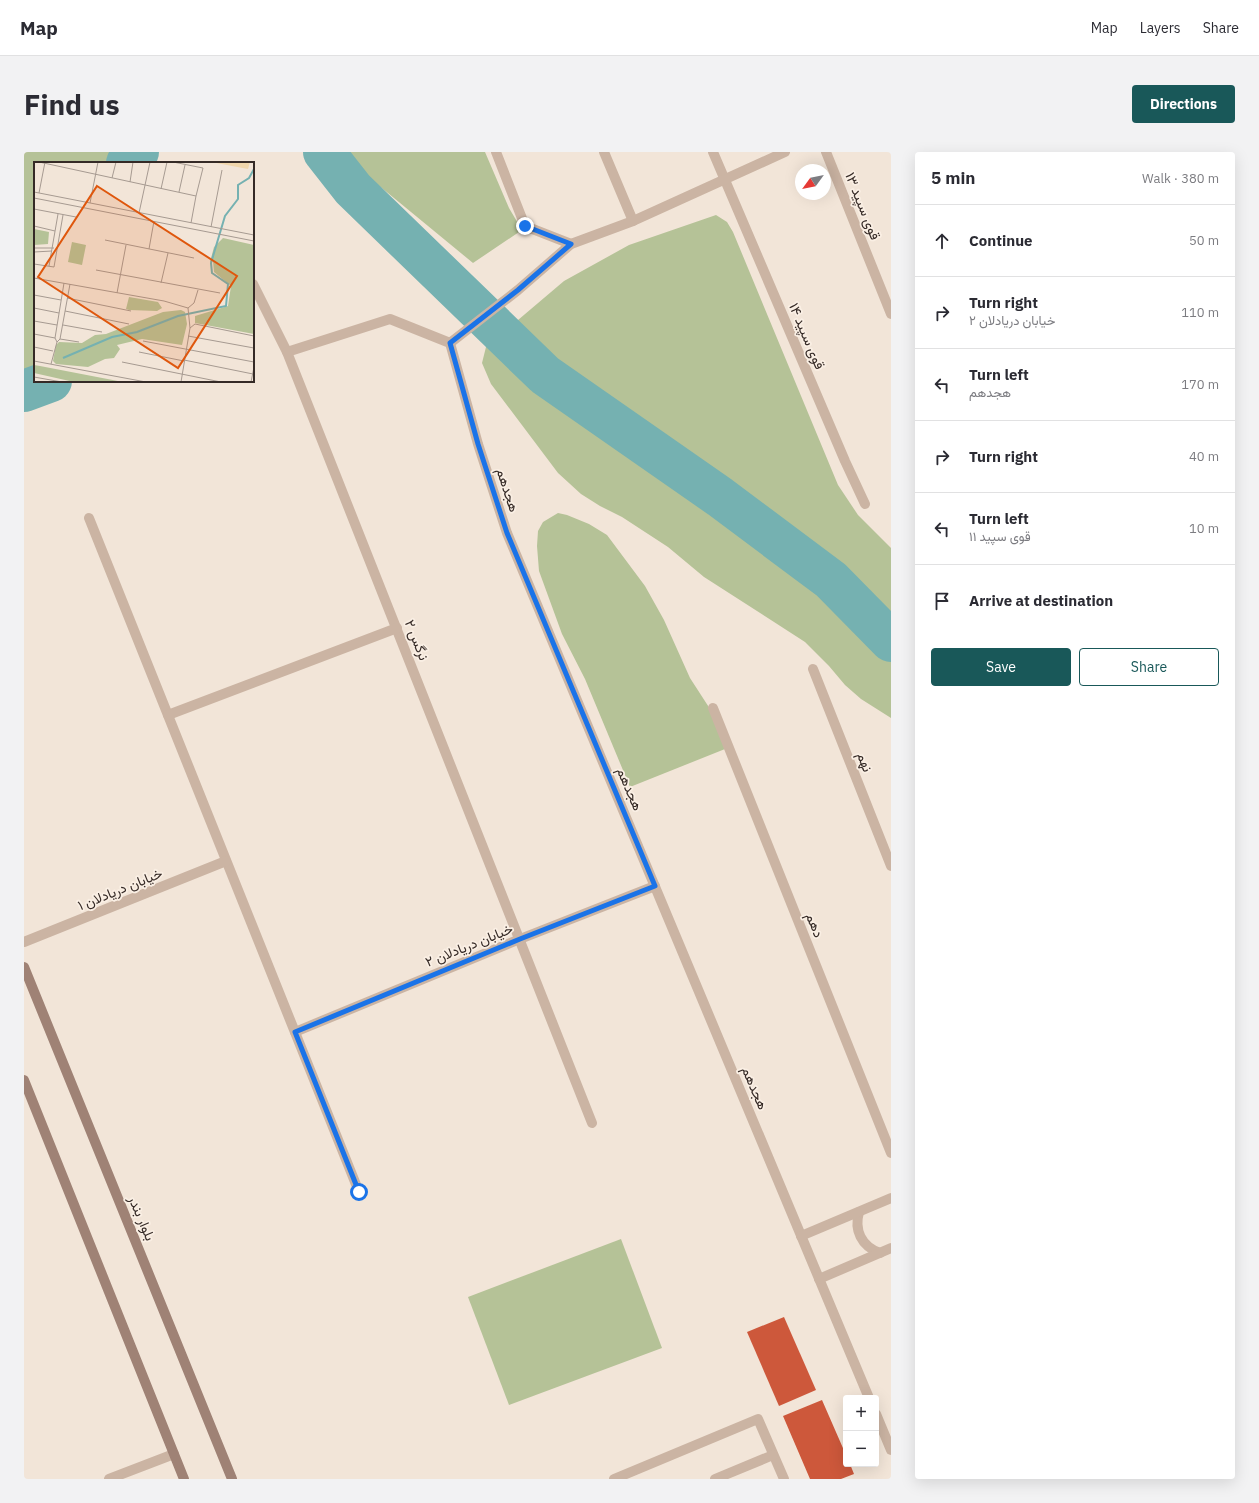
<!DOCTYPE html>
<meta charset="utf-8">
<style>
body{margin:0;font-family:"IBM Plex Sans",Vazirmatn,sans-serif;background:#f2f2f3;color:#2b2b33}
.controls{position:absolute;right:12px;bottom:12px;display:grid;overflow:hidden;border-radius:4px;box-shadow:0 4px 16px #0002}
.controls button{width:36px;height:36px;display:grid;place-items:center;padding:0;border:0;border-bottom:1px solid #e1e1e2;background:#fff;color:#2b2b33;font:20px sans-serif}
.compass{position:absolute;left:771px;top:12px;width:36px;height:36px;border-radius:50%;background:#fff;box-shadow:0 4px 16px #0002;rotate:237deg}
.stop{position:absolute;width:12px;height:12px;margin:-9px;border:3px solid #1a73e8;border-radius:50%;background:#fff}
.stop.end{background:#1a73e8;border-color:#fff;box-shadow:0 1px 4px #0008}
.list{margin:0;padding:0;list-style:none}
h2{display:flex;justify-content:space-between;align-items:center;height:52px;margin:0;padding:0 16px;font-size:17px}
h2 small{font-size:13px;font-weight:400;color:#7c7c81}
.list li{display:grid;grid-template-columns:26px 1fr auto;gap:12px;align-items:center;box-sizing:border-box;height:72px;padding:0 16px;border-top:1px solid #e1e1e2}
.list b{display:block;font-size:15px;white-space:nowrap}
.list p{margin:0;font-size:13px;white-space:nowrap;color:#7c7c81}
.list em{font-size:13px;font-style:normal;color:#7c7c81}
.actions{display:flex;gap:8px;padding:12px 16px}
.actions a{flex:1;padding:9px 0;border:1px solid #195859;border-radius:4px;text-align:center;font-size:14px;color:#195859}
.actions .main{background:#195859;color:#fff}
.icon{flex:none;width:22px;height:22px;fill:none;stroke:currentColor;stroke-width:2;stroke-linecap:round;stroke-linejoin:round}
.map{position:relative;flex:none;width:867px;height:1327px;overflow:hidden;border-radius:4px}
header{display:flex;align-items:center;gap:24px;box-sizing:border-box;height:56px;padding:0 20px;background:#fff;border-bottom:1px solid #e1e1e2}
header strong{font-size:19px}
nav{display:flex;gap:22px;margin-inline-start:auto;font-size:14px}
.intro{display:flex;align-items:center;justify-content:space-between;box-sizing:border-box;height:96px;padding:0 24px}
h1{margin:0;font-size:28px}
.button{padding:10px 18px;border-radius:4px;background:#195859;color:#fff;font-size:14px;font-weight:700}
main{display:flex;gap:24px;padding:0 24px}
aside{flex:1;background:#fff;border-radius:4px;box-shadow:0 4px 16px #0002}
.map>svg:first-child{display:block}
.green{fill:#b5c297}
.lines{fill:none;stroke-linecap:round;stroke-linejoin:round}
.river{stroke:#75b1b1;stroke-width:42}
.building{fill:#cd583b}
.minor{stroke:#cbb4a3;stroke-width:10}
.secondary{stroke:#9f8275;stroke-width:10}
.route{stroke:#1a73e8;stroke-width:5}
.labels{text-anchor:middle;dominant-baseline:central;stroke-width:3.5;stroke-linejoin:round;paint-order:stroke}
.street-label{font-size:14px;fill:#352a26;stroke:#faefe4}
.inset-river{fill:none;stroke:#75b1b1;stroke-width:2}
.inset-road{fill:none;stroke:#a69a91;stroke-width:1}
.view{fill:#df570d;fill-opacity:0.15;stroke:#df570d;stroke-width:2}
.inset-edge{fill:none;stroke:#352a26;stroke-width:2}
</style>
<header>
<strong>Map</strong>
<nav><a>Map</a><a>Layers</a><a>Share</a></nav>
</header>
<div class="intro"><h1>Find us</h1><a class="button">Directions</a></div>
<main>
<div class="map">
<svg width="867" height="1327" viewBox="0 0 867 1327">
<rect width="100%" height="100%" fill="#f2e5d8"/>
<g class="green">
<polygon points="0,0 93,0 87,11 11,11 11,220 1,230 3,235 22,240 0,255"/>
<polygon points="317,0 461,0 485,56 498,78 449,111 325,9"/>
<polygon points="692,63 703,70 709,80 814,333 834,363 867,396 867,566 837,547 821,533 805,514 781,490 680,425 644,395 598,365 576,354 557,342 534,321 467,232 458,211 462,195 540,129 605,93"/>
<polygon points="534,361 543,363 565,372 583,383 621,434 640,468 666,526 688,560 701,597 606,635 561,527 538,482 515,419 513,394 514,379 519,370"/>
<polygon points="597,1087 638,1196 485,1253 444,1145"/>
</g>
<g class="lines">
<g class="river">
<polyline points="300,0 329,37 521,223 696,345 807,428 867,489"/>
<polyline points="103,11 114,0"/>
<polyline points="0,239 27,229"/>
</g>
</g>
<g class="building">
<polygon points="760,1165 792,1238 755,1254 723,1180"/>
<polygon points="798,1248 822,1303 822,1312 826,1312 830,1322 817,1327 786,1327 759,1264"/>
</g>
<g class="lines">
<g class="minor">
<polyline points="472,0 501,74 547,92"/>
<polyline points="580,0 609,69"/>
<polyline points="689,0 821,309 841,352"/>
<polyline points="802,0 867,162"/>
<polyline points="229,132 263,200 568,971"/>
<polyline points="426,191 494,138 547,92 609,69 761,0"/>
<polyline points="263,200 366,167 426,191 454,292 483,381 845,1246"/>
<polyline points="65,366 335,1040"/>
<polyline points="789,517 867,714"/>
<polyline points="689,556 867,1001"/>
<polyline points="144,563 373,476"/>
<polyline points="0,790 202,709"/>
<polyline points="271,880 496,787 631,734"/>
<path d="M835 1060C830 1078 837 1094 856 1101"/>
<polyline points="777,1084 867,1046"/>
<polyline points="795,1127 867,1096"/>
<polyline points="852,1262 867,1298"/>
<polyline points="85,1327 150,1302"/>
<polyline points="590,1327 734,1267 760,1327"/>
<polyline points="691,1327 749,1303"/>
</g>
<g class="secondary">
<path d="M0 815C69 986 140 1156 208 1327"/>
<polyline points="0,928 160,1327"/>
</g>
</g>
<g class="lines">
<polyline class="route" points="335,1040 271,880 496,787 631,734 483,381 454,292 426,191 494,138 547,92 501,74"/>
</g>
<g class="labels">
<g class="street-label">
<text transform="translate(839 54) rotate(68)">قوی سپید ۱۳</text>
<text transform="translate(783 184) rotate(67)">قوی سپید ۱۴</text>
<text transform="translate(484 338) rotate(72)">هجدهم</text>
<text transform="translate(393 488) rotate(68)">نرگس ۲</text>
<text transform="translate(841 610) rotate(69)">نهم</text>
<text transform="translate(606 637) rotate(67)">هجدهم</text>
<text transform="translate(96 737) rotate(-22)">خیابان دریادلان ۱</text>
<text transform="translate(791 773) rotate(68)">دهم</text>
<text transform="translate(445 793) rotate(-22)">خیابان دریادلان ۲</text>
<text transform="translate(731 936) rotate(67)">هجدهم</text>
<text transform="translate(118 1066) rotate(67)">بلوار بندر</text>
</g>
</g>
<g transform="translate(10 10)">
<rect width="220" height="220" fill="#f2e5d8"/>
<path d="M0 67 15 70 14 82 0 83ZM189 76 220 83V172L161 161V154L194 144 197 124 180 110 179 99 176 100 180 85ZM38 80 52 83 48 103 34 100ZM95 135 124 140 128 146 123 149 95 148 92 147ZM147 148 151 150 153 162 148 183 108 177 83 183 86 187 80 196 71 197 54 205 22 202 19 199 22 183 25 180 48 181 61 173 72 172 129 150ZM0 203 6 204 89 220H40L0 211Z" fill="#b5c297"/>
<path d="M177 0H216L214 7Z" fill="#f0d6ac"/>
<path class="inset-river" d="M29 196 78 175 103 170 144 154 192 144 194 122 178 111 177 101 191 54 204 37V23L215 16 220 7"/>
<path class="inset-road" d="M5 0 162 34 157 61M139 0 169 6 162 34M78 16 82 0M96 20 99 0M127 27 133 0M0 30 220 73M145 30 151 3M5 31 11 0M0 36 220 79M56 41 64 0M0 47 42 55M105 51 116 0M0 64 21 69M177 65 188 8M71 78 160 96M0 86H20M115 87 120 59M0 90 18 89M0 102 20 105 29 53M15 104 24 52M62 108 186 131M0 116 130 139 154 146 160 141 164 128M127 121 134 91M83 131 92 83M0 133 27 138M33 136 97 149M0 146 25 151M31 149 95 162M0 159 23 163M29 163 68 170M156 166 161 162 220 174M0 172 21 176 23 180 26 177 45 180M154 174 220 186M21 176 30 121M26 177 36 122M109 179 220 200M0 185 19 189M105 190 150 199M150 198 219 212M0 199 112 220M88 200 187 220M17 202 23 180M0 215 28 220M147 220 156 166 154 146M217 220 220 205"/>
<path class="view" d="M63 24 203 114 144 206 4 115Z"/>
<rect width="220" height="220" class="inset-edge"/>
</g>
</svg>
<div class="controls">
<button>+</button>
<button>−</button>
</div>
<svg class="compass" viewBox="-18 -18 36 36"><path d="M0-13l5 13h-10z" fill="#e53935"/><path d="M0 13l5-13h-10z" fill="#7c7c81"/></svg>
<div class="stop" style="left:335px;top:1040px"></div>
<div class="stop end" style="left:501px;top:74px"></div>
</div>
<aside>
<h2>5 min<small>Walk · 380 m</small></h2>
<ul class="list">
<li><svg class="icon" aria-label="ahead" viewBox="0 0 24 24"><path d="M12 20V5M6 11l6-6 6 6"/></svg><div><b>Continue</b></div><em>50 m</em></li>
<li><svg class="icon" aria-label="right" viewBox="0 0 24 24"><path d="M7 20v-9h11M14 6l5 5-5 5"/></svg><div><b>Turn right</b><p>خیابان دریادلان ۲</p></div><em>110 m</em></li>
<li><svg class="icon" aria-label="left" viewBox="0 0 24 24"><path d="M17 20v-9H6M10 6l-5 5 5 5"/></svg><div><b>Turn left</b><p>هجدهم</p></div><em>170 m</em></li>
<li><svg class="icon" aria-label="right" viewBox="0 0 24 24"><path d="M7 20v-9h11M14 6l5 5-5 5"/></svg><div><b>Turn right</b></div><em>40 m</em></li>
<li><svg class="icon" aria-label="left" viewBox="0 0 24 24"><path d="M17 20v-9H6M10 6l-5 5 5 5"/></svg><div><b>Turn left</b><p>قوی سپید ۱۱</p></div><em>10 m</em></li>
<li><svg class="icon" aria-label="arrive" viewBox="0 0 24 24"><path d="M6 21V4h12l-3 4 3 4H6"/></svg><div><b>Arrive at destination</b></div></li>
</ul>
<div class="actions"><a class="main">Save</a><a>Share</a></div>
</aside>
</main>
